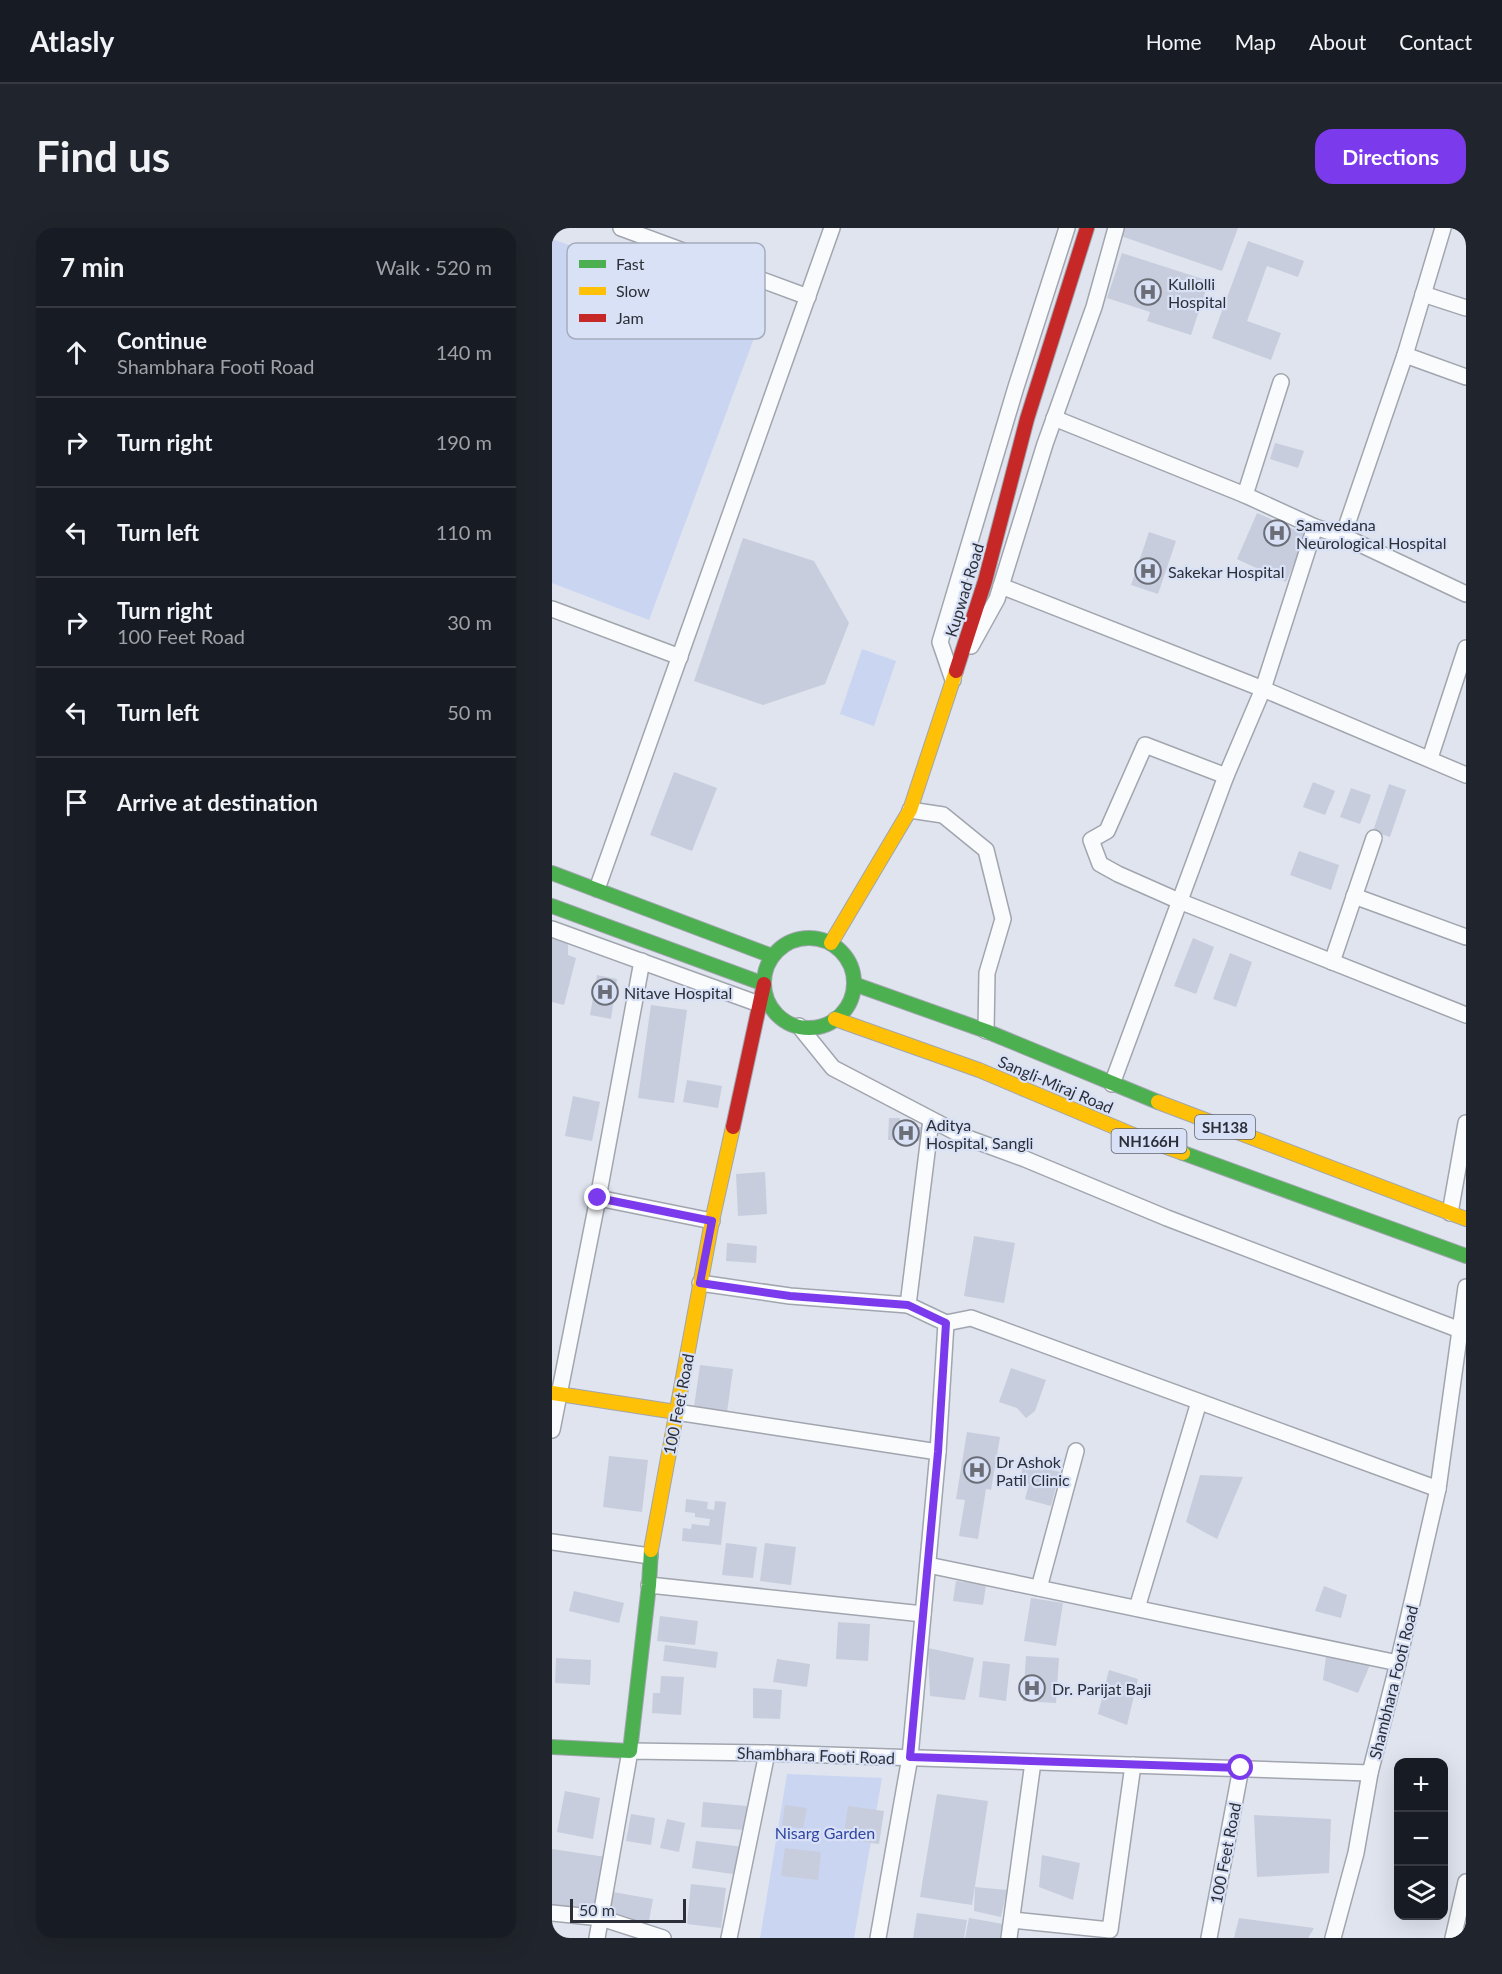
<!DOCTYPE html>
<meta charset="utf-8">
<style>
body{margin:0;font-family:Lato,sans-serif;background:#20242c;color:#f1f3f6}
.controls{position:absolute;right:18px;bottom:18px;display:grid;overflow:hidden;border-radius:12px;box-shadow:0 6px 24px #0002}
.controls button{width:54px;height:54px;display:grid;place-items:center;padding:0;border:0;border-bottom:2px solid #363941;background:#171b24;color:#f1f3f6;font:30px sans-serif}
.scale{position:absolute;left:18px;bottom:15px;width:116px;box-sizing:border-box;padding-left:6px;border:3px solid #2c2f37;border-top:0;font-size:16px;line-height:21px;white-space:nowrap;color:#2c2f37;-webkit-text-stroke:4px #d8e1f6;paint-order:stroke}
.stop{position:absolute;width:18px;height:18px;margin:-14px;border:4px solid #7c3aed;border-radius:50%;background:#fff}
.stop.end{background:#7c3aed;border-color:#fff;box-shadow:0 2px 6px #0008}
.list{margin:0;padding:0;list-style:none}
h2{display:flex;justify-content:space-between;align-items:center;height:78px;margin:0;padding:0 24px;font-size:26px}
h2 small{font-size:20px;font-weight:400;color:#9ea1a6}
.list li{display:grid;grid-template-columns:39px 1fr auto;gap:18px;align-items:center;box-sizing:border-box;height:90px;padding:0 24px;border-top:2px solid #363941}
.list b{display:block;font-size:22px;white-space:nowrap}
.list p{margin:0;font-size:20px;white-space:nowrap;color:#9ea1a6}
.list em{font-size:20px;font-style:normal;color:#9ea1a6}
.icon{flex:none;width:33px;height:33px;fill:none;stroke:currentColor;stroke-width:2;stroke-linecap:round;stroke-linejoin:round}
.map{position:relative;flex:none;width:914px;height:1710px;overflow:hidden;border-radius:18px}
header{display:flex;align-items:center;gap:36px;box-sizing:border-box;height:84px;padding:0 30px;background:#171b24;border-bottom:2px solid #363941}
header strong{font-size:28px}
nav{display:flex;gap:33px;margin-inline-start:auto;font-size:21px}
.intro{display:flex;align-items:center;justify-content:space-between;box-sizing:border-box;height:144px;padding:0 36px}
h1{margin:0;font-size:42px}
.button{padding:15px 27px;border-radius:18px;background:#7c3aed;color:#fff;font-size:21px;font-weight:700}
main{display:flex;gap:36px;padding:0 36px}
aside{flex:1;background:#171b24;border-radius:18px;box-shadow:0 6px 24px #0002}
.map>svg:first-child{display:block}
.green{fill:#cad5f2}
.building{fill:#c7cddd}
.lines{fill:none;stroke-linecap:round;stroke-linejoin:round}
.street-casing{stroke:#a1a5ae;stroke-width:18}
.fast-casing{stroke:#a1a5ae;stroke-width:16}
.slow-casing{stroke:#a1a5ae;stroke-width:16}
.jam-casing{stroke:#a1a5ae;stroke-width:16}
.street{stroke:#fafbfd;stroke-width:15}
.fast{stroke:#4caf50;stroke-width:14}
.slow{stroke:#ffc107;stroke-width:14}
.jam{stroke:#c62828;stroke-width:14}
.route{stroke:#7c3aed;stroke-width:8}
.labels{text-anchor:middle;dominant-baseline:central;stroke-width:4.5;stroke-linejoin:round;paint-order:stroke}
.shield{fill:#d8e1f6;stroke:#606470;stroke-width:1.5}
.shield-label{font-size:15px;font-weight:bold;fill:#2c2f37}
.poi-label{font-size:16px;fill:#2c2f37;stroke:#d8e1f6;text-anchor:start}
.street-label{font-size:16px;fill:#2c2f37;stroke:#d8e1f6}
.park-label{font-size:16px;fill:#31469f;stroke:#d8e1f6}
.key{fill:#d8e1f6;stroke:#a4acbd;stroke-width:1.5}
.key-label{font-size:16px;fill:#2c2f37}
</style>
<header>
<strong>Atlasly</strong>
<nav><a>Home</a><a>Map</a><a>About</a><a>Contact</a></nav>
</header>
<div class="intro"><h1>Find us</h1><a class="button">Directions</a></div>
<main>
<aside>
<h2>7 min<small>Walk · 520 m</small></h2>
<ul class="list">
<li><svg class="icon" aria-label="ahead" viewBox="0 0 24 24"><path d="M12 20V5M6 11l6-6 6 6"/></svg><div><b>Continue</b><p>Shambhara Footi Road</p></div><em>140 m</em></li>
<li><svg class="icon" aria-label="right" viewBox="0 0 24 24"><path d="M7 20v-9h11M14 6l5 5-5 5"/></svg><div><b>Turn right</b></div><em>190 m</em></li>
<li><svg class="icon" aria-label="left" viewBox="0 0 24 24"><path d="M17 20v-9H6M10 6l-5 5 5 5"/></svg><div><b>Turn left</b></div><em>110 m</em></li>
<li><svg class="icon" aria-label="right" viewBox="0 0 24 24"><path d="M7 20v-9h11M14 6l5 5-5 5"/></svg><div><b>Turn right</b><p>100 Feet Road</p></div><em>30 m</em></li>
<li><svg class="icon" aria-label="left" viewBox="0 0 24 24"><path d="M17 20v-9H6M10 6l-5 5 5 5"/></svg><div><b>Turn left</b></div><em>50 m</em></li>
<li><svg class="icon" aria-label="arrive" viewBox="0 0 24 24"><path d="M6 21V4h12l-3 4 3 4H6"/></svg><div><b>Arrive at destination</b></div></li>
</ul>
</aside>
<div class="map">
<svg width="914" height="1710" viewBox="0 0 914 1710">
<rect width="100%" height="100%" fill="#dfe4ef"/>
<g class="green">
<polygon points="0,11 211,86 97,392 0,355"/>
<polygon points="310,421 344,433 322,498 288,486"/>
<polygon points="235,1546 330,1550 302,1710 208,1710"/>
</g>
<g class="building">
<polygon points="572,0 686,0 670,43 569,8"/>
<polygon points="696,13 752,33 746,49 715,38 695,93 729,105 719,132 660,110"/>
<polygon points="570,25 657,53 639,107 595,93 598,84 555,70"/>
<polygon points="723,215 752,223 746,240 718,231"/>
<polygon points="705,285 755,307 734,354 685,331"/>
<polygon points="597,304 624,313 606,366 579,357"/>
<polygon points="191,310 262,333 297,395 273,456 211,477 142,453"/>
<polygon points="122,544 165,560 140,623 98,607"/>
<polygon points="761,554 783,563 773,587 751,579"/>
<polygon points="837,556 854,562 838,609 821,603"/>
<polygon points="799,560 819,567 808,596 788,589"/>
<polygon points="747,623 787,637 779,662 738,647"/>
<polygon points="0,710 16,714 16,727 24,730 12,777 0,774"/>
<polygon points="641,710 662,719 644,766 622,758"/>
<polygon points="678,725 700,734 684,779 661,771"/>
<polygon points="45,747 65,751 59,791 38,787"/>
<polygon points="99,777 135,782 122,875 86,870"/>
<polygon points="135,852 170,858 166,880 131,874"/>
<polygon points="21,868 48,874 40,913 13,908"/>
<polygon points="337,890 348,890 348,899 370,899 370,913 336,912"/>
<polygon points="213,944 215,986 186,988 184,946"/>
<polygon points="422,1008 463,1015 452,1075 412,1068"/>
<polygon points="175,1015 205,1018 204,1035 174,1033"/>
<polygon points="148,1137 181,1141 175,1184 142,1179"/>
<polygon points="459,1140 494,1152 483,1183 474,1190 465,1180 447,1174"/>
<polygon points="415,1204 448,1209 439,1262 434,1261 426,1311 407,1308 413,1272 404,1271"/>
<polygon points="57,1228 96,1232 90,1284 51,1279"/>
<polygon points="472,1235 508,1244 499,1278 473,1271 477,1256 467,1254"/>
<polygon points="648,1247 691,1249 665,1311 634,1294"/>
<polygon points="134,1271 156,1274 155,1281 162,1282 163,1273 174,1274 169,1317 130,1313 131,1300 139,1301 140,1296 157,1298 158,1291 143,1289 143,1285 133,1284"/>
<polygon points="174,1315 205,1319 201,1350 170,1347"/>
<polygon points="213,1315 244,1319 239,1357 208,1353"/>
<polygon points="404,1353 434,1357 431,1377 401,1373"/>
<polygon points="772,1358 795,1367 789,1390 763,1383"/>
<polygon points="22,1363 72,1375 67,1395 17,1383"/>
<polygon points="479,1370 511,1375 504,1418 472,1413"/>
<polygon points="108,1388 146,1393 143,1417 105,1413"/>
<polygon points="286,1394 318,1396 316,1433 284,1431"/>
<polygon points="113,1417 166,1424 164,1440 111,1433"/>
<polygon points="376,1420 422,1430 413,1472 378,1468"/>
<polygon points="775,1420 821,1430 806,1465 771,1452"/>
<polygon points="474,1428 507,1430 504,1475 471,1473"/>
<polygon points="4,1430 39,1432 38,1457 3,1455"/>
<polygon points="225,1431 258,1436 255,1459 221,1454"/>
<polygon points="431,1433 458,1436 454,1473 427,1469"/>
<polygon points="557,1442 586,1451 575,1497 546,1486"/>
<polygon points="109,1448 132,1449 129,1487 100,1485 101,1465 108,1465"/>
<polygon points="201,1460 230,1462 228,1491 201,1490"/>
<polygon points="13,1563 48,1570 41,1611 5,1604"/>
<polygon points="385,1566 436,1573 420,1677 368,1669"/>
<polygon points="151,1574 195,1578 193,1602 149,1599"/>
<polygon points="233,1577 255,1580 251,1600 230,1598"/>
<polygon points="296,1578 332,1583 327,1616 291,1611"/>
<polygon points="79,1586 103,1590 99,1617 74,1613"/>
<polygon points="702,1587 779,1591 777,1645 705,1649"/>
<polygon points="115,1591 133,1595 127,1624 108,1620"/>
<polygon points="144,1613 191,1619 187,1647 140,1640"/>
<polygon points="233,1620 269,1624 266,1652 229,1648"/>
<polygon points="0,1621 54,1629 45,1684 0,1677"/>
<polygon points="490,1627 528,1635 521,1672 487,1659"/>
<polygon points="139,1656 174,1660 169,1700 135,1696"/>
<polygon points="423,1659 455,1662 449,1689 422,1683"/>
<polygon points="61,1664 101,1671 96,1698 56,1691"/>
<polygon points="365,1685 415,1692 412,1710 361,1710"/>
<polygon points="417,1690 451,1696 448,1710 413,1710"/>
<polygon points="687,1690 762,1700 756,1710 682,1710"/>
</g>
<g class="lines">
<g class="street-casing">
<g id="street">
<polyline points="69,0 256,69"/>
<polyline points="871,66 914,80"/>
<polyline points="853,127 914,149"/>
<polyline points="502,190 693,267 763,299 791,308 853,127 891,0"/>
<polyline points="693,267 729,154"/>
<polyline points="791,308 914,366"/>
<polyline points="449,358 711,461 914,547"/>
<polyline points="0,381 128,429"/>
<polyline points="419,418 445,371 493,216 542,79 564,0"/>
<polyline points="401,452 388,414 464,159 515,0"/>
<polyline points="878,530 914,420"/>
<polyline points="674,548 593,517 555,603 539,612 548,636 566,646 627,673 914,787"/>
<polyline points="358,582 391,587 434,622 451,691 435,745 434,803"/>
<polyline points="45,661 280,0"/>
<polyline points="802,668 914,709"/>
<polyline points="0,701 207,776"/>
<polyline points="780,734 822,610"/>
<polyline points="247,798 281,840 413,909 473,931 615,990 908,1102"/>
<polyline points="560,856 674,548 711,461 763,299"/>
<polyline points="379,892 356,1077 394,1095 386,1224"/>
<polyline points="46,970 160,993"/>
<polyline points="898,985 914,895"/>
<polyline points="148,1055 238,1068 356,1077"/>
<polyline points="394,1095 419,1090 886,1261"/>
<polyline points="124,1184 386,1224 358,1529 326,1710"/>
<polyline points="0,1202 46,970 90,733"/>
<polyline points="0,1314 98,1328"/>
<polyline points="376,1337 846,1435"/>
<polyline points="97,1357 371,1386"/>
<polyline points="487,1360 524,1223"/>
<polyline points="585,1380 647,1174"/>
<polyline points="0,1685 49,1690 111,1710"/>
<polyline points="460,1692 558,1702 581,1537"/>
<polyline points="45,1710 78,1523 215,1525 818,1545 846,1435 886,1261 914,1059"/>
<polyline points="177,1710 215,1525"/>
<polyline points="457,1710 481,1534"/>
<polyline points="657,1710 689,1540"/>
<polyline points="781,1710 804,1625 818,1545"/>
<polyline points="901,1710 914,1654"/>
</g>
</g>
<g class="fast-casing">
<g id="fast">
<polyline points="0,645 220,728"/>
<polyline points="0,678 212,756"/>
<circle cx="257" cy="755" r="45"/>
<polyline points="302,756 434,803 606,874"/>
<polyline points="631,925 914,1028"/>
<polyline points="0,1519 78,1523 97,1357 99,1322"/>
</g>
</g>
<g class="slow-casing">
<g id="slow">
<polyline points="279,715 358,582 404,443"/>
<polyline points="283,791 427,842 584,908 631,925"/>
<polyline points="606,874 914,991"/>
<polyline points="0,1165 124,1184"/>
<polyline points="99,1322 160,993 181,899"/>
</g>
</g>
<g class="jam-casing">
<g id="jam">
<polyline points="404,443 433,353 475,191 535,0"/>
<polyline points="181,899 212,756"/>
</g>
</g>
<use href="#street" class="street"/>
<use href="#fast" class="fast"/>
<use href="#slow" class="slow"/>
<use href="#jam" class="jam"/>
</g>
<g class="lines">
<polyline class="route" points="46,970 160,993 148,1055 238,1068 356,1077 394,1095 386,1224 358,1529 689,1540"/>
</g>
<defs>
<g id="hospital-ring" transform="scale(1.35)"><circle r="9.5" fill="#d8e1f6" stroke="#6b6e77" stroke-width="1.5"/><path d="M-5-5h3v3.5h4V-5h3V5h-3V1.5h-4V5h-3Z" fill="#6b6e77"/></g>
</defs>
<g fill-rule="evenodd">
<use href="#hospital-ring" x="596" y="64"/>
<use href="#hospital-ring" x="725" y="305"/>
<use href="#hospital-ring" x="596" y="343"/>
<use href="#hospital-ring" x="53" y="764"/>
<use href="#hospital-ring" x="354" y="905"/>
<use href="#hospital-ring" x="425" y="1242"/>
<use href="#hospital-ring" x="480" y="1460"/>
</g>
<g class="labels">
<g class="shield">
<rect x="643" y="887" width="60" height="24" rx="4.5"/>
<rect x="559.5" y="901" width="75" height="24" rx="4.5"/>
</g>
<g class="shield-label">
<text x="673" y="899">SH138</text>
<text x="597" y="913">NH166H</text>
</g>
<g class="poi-label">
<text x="616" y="55">Kullolli<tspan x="616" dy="18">Hospital</tspan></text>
<text x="744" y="296">Samvedana<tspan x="744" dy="18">Neurological Hospital</tspan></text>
<text x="616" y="343">Sakekar Hospital</text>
<text x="72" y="764">Nitave Hospital</text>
<text x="374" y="896">Aditya<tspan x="374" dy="18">Hospital, Sangli</tspan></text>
<text x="444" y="1233">Dr Ashok<tspan x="444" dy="18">Patil Clinic</tspan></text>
<text x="500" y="1460">Dr. Parijat Baji</text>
</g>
<g class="street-label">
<text transform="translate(412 362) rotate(-73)">Kupwad Road</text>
<text transform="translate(504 856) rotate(23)">Sangli-Miraj Road</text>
<text transform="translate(126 1176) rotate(-79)">100 Feet Road</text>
<text transform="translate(841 1454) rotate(-76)">Shambhara Footi Road</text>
<text transform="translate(264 1527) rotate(2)">Shambhara Footi Road</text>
<text transform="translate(673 1625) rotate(-79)">100 Feet Road</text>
</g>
<g class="park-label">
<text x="273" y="1604">Nisarg Garden</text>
</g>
</g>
<rect x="15" y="15" width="198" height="96" rx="9" class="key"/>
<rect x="27" y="32" width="27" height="8" fill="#4caf50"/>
<rect x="27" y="59" width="27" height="8" fill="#ffc107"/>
<rect x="27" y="86" width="27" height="8" fill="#c62828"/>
<g class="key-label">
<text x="64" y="42">Fast</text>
<text x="64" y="69">Slow</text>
<text x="64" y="96">Jam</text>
</g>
</svg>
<div class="controls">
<button>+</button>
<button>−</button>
<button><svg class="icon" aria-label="layers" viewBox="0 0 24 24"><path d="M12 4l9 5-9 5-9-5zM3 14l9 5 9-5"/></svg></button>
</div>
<div class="scale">50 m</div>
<div class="stop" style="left:689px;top:1540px"></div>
<div class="stop end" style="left:46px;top:970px"></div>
</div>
</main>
